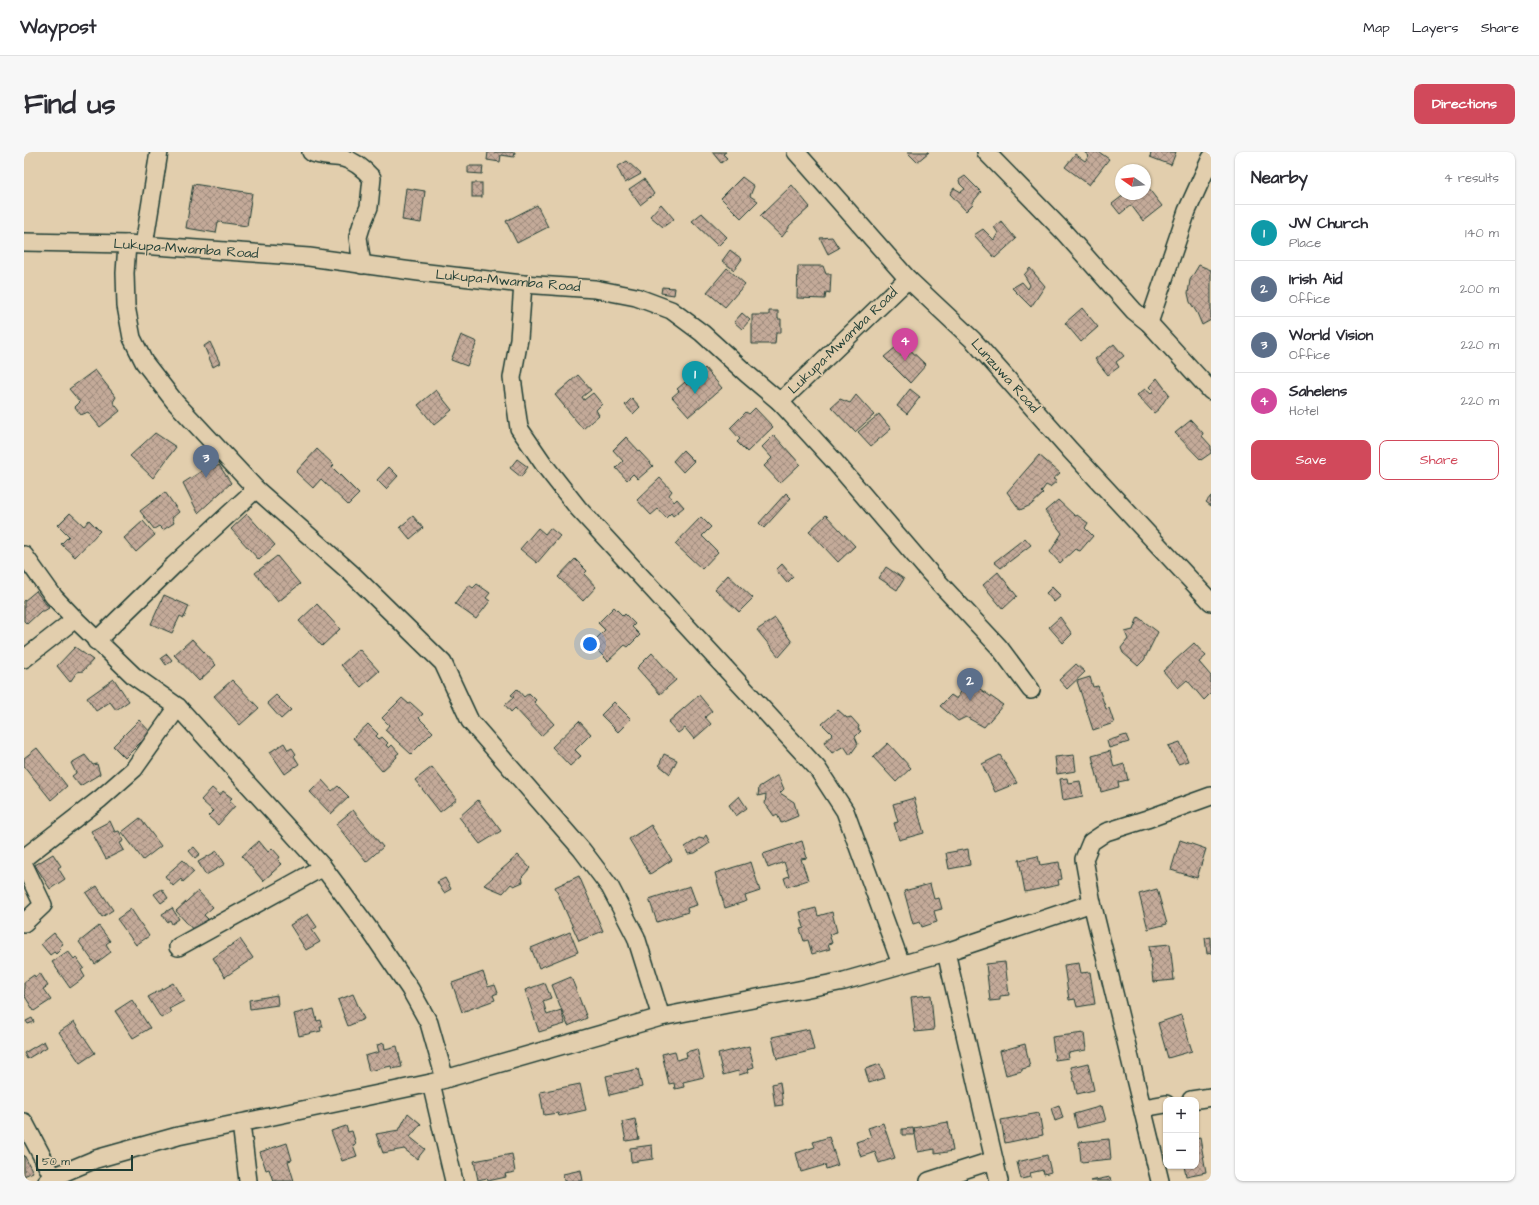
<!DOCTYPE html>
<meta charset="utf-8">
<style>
body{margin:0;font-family:"Architects Daughter",sans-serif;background:#f7f7f7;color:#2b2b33}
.controls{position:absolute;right:12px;bottom:12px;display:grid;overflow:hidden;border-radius:8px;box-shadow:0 1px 3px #0004}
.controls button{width:36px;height:36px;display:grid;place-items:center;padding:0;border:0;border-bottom:1px solid #e1e1e2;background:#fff;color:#2b2b33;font:20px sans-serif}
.compass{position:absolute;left:1091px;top:12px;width:36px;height:36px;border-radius:50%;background:#fff;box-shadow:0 1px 3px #0004;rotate:284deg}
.scale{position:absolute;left:12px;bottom:10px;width:97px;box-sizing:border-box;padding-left:4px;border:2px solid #1f3d34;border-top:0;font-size:11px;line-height:14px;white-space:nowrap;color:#1f3d34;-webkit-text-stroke:3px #e2cead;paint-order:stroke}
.you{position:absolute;left:566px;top:492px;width:14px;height:14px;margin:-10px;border:3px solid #fff;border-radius:50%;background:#1a73e8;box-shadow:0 0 0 6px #1a73e833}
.badge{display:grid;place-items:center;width:26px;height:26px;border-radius:50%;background:#d1495b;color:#fff;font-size:13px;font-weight:700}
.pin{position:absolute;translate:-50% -33px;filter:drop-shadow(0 1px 2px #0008)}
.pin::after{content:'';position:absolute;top:21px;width:14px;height:12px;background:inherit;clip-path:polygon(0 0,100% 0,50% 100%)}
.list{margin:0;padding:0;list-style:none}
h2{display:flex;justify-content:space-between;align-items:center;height:52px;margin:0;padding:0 16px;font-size:17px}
h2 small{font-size:13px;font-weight:400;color:#7c7c81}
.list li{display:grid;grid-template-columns:26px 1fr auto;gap:12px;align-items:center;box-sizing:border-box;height:56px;padding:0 16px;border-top:1px solid #e1e1e2}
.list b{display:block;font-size:15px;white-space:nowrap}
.list p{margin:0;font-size:13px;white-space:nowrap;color:#7c7c81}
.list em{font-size:13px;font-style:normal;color:#7c7c81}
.actions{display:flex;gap:8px;padding:12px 16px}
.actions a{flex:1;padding:9px 0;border:1px solid #d1495b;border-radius:8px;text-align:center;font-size:14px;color:#d1495b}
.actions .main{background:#d1495b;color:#fff}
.map{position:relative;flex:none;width:1187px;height:1029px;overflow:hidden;border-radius:8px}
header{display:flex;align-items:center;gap:24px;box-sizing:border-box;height:56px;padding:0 20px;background:#fff;border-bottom:1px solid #e1e1e2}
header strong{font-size:19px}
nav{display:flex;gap:22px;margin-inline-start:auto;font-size:14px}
.intro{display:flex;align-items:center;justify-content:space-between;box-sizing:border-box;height:96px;padding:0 24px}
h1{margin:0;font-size:28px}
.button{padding:10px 18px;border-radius:8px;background:#d1495b;color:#fff;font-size:14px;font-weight:700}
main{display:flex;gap:24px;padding:0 24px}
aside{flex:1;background:#fff;border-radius:8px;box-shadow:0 1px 3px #0004}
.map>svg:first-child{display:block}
.building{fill:url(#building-cross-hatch);stroke:#1f3d34}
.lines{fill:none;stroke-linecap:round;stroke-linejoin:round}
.minor-casing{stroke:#1f3d34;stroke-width:20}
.minor{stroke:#e2cead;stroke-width:17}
.labels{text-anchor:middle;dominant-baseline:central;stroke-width:3;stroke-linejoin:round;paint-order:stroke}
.street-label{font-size:14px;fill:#1f3d34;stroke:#e2cead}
</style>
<header>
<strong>Waypost</strong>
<nav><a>Map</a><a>Layers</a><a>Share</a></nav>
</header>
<div class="intro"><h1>Find us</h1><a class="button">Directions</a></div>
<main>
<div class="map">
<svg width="1187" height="1029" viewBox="0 0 1187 1029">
<defs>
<pattern id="building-cross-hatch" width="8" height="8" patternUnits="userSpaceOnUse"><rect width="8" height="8" fill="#c4aa99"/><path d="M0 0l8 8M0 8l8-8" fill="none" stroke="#9f8c7e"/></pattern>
</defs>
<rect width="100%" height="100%" fill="#e2cead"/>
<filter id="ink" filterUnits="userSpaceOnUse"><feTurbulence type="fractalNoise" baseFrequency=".025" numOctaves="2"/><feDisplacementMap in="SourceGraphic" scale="8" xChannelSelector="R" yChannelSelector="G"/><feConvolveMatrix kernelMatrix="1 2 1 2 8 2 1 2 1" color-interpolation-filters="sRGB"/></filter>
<g filter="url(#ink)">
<g class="building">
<polygon points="464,0 491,0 490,5 477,3 476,10 463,8"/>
<polygon points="688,0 702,0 699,2 703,6 697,11"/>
<polygon points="883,0 905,0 893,10"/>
<polygon points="1060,0 1075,0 1085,7 1065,33 1041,15 1051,2 1061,9 1065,4"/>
<polygon points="1127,0 1152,0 1147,13 1126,5"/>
<polygon points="603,9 617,22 601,31 593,15"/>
<polygon points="444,14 459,14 458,22 444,21"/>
<polygon points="941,24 957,40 949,50 949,52 942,59 926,42 930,36 937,40 941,37 936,32 935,28"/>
<polygon points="718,25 730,34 726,44 734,49 717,66 697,46"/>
<polygon points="620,27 630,42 616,53 605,37"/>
<rect x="448" y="31" width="10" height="14"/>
<polygon points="169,32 228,41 223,74 194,70 192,81 162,76"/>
<polygon points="1121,32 1138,54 1119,69 1107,53 1096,62 1088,52 1101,42 1121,42"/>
<polygon points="768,33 786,55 765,74 765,76 758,85 736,64"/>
<polygon points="382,36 401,39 397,71 378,68"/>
<polygon points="637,52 650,67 639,75 626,64"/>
<polygon points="513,53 524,75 493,91 482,69"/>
<polygon points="678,61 703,85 694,94 668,69"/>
<polygon points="977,69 992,87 971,106 950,83 959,77 970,88 974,81 970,75"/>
<polygon points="808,85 815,96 804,102 796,86"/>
<polygon points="706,98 718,107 710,118 698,109"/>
<polygon points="1175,113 1187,118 1187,168 1178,173 1173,161 1166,150 1164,141 1166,128"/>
<polygon points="774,114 799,114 802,122 807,122 806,141 802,140 801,147 773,146"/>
<polygon points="703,116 721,132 701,155 683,140"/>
<polygon points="1006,116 1021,134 1007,155 988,136 998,130 1004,137 1006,133 1000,123"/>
<polygon points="638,135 651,136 650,143 637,141"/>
<polygon points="1058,156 1074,175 1057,190 1041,171"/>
<polygon points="745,159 754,159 754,167 757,167 757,181 752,181 751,192 728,192 728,163 745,163"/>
<polygon points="718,161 726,168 718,177 710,170"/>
<polygon points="437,183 453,190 443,214 427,208"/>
<polygon points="186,190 196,211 189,215 180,194"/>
<polygon points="878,190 902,213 886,231 860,205"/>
<polygon points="1090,192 1100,204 1092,210 1095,215 1084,223 1071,207"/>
<polygon points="681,216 698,236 665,264 648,245 655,239 653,237 661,230 663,233"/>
<polygon points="71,218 92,245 89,250 96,259 76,275 64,260 57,263 51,255 56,250 45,237"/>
<polygon points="554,223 567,238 558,245 560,248 569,241 578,252 572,258 575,263 559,277 531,243"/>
<polygon points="1133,226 1145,242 1135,257 1130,261 1113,243 1121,237 1127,242 1129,239 1125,235"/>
<polygon points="886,237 896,245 883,262 873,254"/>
<polygon points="412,238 428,258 410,273 394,253"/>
<polygon points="832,243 850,263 831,280 807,255 816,247 826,251"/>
<polygon points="608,246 616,255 609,262 601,253"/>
<polygon points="731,256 749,275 723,300 713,290 716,287 706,276 722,260 725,262"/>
<polygon points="855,262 867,277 847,294 834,280"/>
<polygon points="1167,268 1179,281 1178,284 1187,294 1187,301 1177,308 1151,281"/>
<polygon points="131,281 152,295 129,326 106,304"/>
<polygon points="750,283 776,312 756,331 740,314 748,306 738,295"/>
<polygon points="602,285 629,314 614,327 609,322 603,328 592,316 599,309 589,298"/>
<polygon points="293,297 310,313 308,315 335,342 324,353 297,327 289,336 272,320"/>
<polygon points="659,298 670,309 659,320 649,309"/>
<polygon points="1015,303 1036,321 1029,327 1033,329 1026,335 1022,333 1017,340 1019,342 1007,353 996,358 983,340"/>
<polygon points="493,307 504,315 497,325 486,316"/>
<polygon points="195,313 207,331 174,361 159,331 184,315 190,316"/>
<polygon points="365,315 374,324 362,337 353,328"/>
<polygon points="636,326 648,339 645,343 650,350 653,347 660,355 649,364 647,361 642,366 634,357 627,363 613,348"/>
<polygon points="141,340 155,360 148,366 150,371 139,378 135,374 130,377 116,359"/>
<polygon points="762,341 767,346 740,376 735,371"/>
<polygon points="1187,344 1187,354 1182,350"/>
<polygon points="1034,348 1051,364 1053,363 1064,371 1061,376 1069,384 1056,399 1051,397 1036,411 1026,400 1038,381 1021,359"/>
<polygon points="46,361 60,374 65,368 76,379 51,405 37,392 45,384 34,373"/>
<polygon points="223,362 251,393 235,408 207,377"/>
<polygon points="802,363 831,394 814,410 785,379"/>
<polygon points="389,364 399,376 386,387 376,375"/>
<polygon points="677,365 687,375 678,384 694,400 678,417 651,392"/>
<polygon points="119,369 131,383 112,400 100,386"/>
<polygon points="514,376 521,382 526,376 536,384 513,411 496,397"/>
<polygon points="1001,386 1007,393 977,416 970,410"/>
<polygon points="253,404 276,432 254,450 231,421"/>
<polygon points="551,407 563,419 560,422 572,435 559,449 534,425"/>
<polygon points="758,412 769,425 763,431 752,418"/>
<polygon points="862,415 880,427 873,438 855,426"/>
<polygon points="974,420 993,444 979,457 959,433"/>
<polygon points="704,423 729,446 715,460 691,437"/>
<polygon points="453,432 466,441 462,446 466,449 452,467 431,452 445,433 449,436"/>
<polygon points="1028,435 1037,444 1030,450 1022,441"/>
<polygon points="12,439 25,456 20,459 17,459 3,472 0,469 0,449"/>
<polygon points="140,443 165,454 160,466 156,464 148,481 127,472"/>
<polygon points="293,452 316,477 298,494 275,469"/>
<polygon points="590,455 599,464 601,462 611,472 608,475 616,483 604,495 601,493 584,509 567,492 581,478 574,471"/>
<polygon points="1036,465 1048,482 1039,491 1025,475"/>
<polygon points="1114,465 1134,480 1120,508 1114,514 1099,501 1097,496 1104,487 1101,480 1109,478"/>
<polygon points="751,466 768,490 755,505 733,478"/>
<polygon points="168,487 192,513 175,529 150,503"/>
<polygon points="1170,491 1182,504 1175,510 1187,524 1187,541 1180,548 1163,528 1154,536 1139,519"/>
<polygon points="51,495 69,508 59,519 53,520 46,530 33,514"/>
<polygon points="335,497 355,519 337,535 317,513"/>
<polygon points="628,501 652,528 636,542 613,516"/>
<polygon points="143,502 148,508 142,513 137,506"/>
<polygon points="1052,512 1061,520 1043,537 1035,528"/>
<polygon points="1066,525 1069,535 1074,534 1082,557 1085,556 1090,571 1069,578 1053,529"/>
<polygon points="90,527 105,549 92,558 86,550 72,559 63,546"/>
<polygon points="208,528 235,556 216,573 190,544"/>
<polygon points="943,528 979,553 960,575 942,565 934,569 916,554 927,543 933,547"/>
<polygon points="493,537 500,545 505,541 512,548 510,550 530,572 517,584 491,556 487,560 481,553 490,545 487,543"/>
<polygon points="252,543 267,558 257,567 243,551"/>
<polygon points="675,543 688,559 681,565 687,572 670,587 661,576 654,581 644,570"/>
<polygon points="378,546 385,552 387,551 399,562 395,566 409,580 387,602 361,578 365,573 358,566"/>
<polygon points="590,550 607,567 594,580 577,563"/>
<polygon points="814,558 823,566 827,565 835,574 834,577 837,579 831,585 834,592 826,603 820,594 808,601 800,591 808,582 798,572"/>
<polygon points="115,568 129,583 120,593 117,590 101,606 89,594"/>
<polygon points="555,569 567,582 551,598 557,604 546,614 528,595"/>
<polygon points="344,572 354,582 352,584 355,587 358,585 364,591 362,593 365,596 368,593 375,601 372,603 373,605 358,619 329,586"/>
<polygon points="1102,583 1105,590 1085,596 1083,589"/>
<polygon points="1156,590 1164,609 1154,612 1144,594"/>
<polygon points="260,591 264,598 268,596 272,602 270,604 275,612 261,622 246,600"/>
<polygon points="864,591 887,616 872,630 849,605"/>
<polygon points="13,596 43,634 27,648 0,614 0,606"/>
<polygon points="1086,599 1090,615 1100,612 1104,628 1094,630 1095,635 1077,640 1068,604"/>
<polygon points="640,602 653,608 646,622 635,613"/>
<polygon points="61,603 69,613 73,612 76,622 56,634 48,624 52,621 47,611"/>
<polygon points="976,603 993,631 971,640 958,612"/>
<polygon points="1050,603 1052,619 1033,622 1031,605"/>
<polygon points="408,615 433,647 416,660 391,628"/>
<polygon points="754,623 760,637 756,641 770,650 774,664 757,671 753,662 750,664 743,654 741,653 742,642 734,644 735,635"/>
<polygon points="1043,626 1044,631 1056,629 1059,644 1039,648 1036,627"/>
<polygon points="298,628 308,639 314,634 325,645 307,662 286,640"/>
<polygon points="188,636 196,643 199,639 208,646 205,649 211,654 194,673 184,664 189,659 177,648"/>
<polygon points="715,644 723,656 712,664 705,653"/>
<polygon points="890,646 900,681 875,688 870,671 874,670 869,652"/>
<polygon points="454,648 477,679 456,692 435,665"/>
<polygon points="329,658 359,695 342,710 312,672"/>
<polygon points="116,666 137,694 119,708 98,680"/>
<polygon points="86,669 91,680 95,679 100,689 96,691 100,698 82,707 67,679"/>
<polygon points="627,673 648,708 626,722 605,687"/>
<polygon points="682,683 686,691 671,701 664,702 661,695 675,686 679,687"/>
<polygon points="1156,688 1182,697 1173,726 1147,718"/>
<polygon points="235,689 244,700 248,696 256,705 254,708 258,712 239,729 218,704"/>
<polygon points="778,689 783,706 777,707 784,728 763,735 760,726 765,724 760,710 744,716 739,702"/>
<polygon points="170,695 176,702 171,706 165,699"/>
<polygon points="944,697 946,713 925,717 922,701"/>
<polygon points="193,699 201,712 182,723 174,710"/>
<polygon points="29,702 37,714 34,716 41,727 26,737 11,713"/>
<polygon points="494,703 506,716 498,725 499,730 490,734 487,732 479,741 460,733"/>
<polygon points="1014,704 1016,713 1035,710 1038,727 1034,728 1035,733 1001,740 995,708"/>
<polygon points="159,708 170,720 159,730 157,727 149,734 141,724"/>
<polygon points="727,710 736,739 721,744 723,749 701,756 691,721"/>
<polygon points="555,724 579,779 555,789 531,735"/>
<polygon points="421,726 427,737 420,741 413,730"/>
<polygon points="906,732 910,747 915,746 918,757 910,759 913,770 898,775 896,770 889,772 880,739"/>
<polygon points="73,734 89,758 78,765 62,741"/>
<polygon points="666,734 673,753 663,756 664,760 633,770 625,747"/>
<polygon points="138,737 144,746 137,751 130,742"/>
<polygon points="1133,737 1143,772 1124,777 1115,742"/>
<polygon points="174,739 189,755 180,763 184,767 171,780 152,759"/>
<polygon points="148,756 155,767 148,772 146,768 143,770 138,762"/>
<polygon points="792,756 794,764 808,760 813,780 805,782 808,791 804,792 806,797 788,802 784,788 780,789 776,777 780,776 776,760"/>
<polygon points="107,757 125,784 112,793 93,767"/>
<polygon points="284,762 293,775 288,778 296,790 282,798 266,773"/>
<polygon points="75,774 86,789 82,792 87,800 71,812 55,790"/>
<polygon points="546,780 554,800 515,816 507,796"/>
<polygon points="30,781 39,792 35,795 37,797 32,802 30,800 26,803 17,792"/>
<polygon points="1187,785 1187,801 1183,802 1181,786"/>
<polygon points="216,787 229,806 201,825 189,806"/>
<polygon points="1146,792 1150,828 1129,830 1125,794"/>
<polygon points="44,799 50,807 52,805 60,816 57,818 61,825 46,836 28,810"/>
<polygon points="981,810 985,843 976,844 976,848 966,849 962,812"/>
<polygon points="1055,811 1057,821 1066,820 1071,852 1053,855 1051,847 1045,848 1040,813"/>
<polygon points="459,820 464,835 471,833 474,841 469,843 471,848 438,860 428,831"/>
<polygon points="16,821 24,834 19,837 27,848 10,859 0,843 0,830 10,823 11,825"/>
<polygon points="547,825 563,866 544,874 528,833"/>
<polygon points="149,831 160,849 145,857 147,860 137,866 124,845"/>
<polygon points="521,831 527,846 519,849 523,863 537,858 541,872 515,880 501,838"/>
<polygon points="329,842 340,867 324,874 314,848"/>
<polygon points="253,843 254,853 226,857 225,848"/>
<polygon points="907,843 910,878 891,880 887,845"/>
<polygon points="108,848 126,876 109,886 91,859"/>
<polygon points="290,857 293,869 297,868 299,875 296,875 297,879 275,884 270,862"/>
<polygon points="1157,863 1168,899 1144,906 1134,871"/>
<polygon points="8,866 10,870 4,872 2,869"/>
<polygon points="50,870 71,901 56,911 35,880"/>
<polygon points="785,877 790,898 753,907 748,885"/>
<polygon points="1060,881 1062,898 1044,901 1045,906 1031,908 1028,885"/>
<polygon points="20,889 23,895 3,907 0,901"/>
<polygon points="360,891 361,897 373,894 378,915 368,917 367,914 345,919 341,904 355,900 353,893"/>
<polygon points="1001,892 1006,915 998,917 998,919 982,923 976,899"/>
<polygon points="725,894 730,915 724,917 725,920 715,923 714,919 699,923 694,902"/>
<polygon points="673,897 680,925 659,930 660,935 651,937 650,931 645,932 638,902 651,899 653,908 663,905 662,900"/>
<polygon points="1064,911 1070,938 1053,942 1047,915"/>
<polygon points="856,912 861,926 845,931 841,917"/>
<polygon points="614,917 618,935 586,943 582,924"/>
<polygon points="756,930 759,953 751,954 748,932"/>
<polygon points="556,932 562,958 535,964 534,961 520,963 516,940"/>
<polygon points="1035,953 1039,966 1031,969 1027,956"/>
<polygon points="1078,954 1082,969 1053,976 1050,962"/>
<polygon points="384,961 397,972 386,985 401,997 393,1007 380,997 359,1001 352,982 375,978"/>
<polygon points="1015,961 1019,983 981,991 977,968"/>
<polygon points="611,967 615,987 602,989 598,970"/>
<polygon points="924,970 929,999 911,1002 911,997 894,1000 890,976"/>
<polygon points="859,971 871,1006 855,1011 851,1000 837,1005 832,990 847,985 844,976"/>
<polygon points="322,974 324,980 328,979 332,992 329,993 333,1004 318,1009 307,979"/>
<polygon points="889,976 890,983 878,983 878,977"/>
<polygon points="805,985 814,1013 802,1017 801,1013 777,1020 772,1001 791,995 789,990"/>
<polygon points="1176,986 1182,1020 1162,1024 1160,1014 1172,1014 1172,987"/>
<polygon points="1085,987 1087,1007 1057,1010 1055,990"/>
<polygon points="263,991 268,1008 264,1009 270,1029 249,1029 245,1017 242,1018 236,1000"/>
<polygon points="628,993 629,1007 607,1010 606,996"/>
<polygon points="488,1002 491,1020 481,1022 482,1025 464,1029 463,1026 454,1028 450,1009"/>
<polygon points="0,1003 9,1020 0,1024"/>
<polygon points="1023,1003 1027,1020 1020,1022 1019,1018 1006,1021 1007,1025 997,1027 993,1010"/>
<polygon points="557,1018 559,1029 540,1029 539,1022"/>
<polygon points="1086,1025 1087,1029 1066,1029"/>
</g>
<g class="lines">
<g class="minor-casing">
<g id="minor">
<path d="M287 0C296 5 308 4 319 6 331 9 340 17 348 26L345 55 338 72 334 85 338 113"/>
<polyline points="772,0 884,127 949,188 1046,298 1187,450"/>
<polyline points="962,0 1039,79 1110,159 1125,171 1187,239"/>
<polyline points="0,90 103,92 285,105 395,120 499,132 571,137 612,145 647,158 678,181 723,222 756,250 811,310 906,421 975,495 1007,538"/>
<polyline points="103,92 101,121 102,154 108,186 120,210 151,250 232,337 327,421 419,511 446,569 558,698 586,735 612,785 637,865"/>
<polyline points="120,93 135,0"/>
<polyline points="499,132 495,187 488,226 495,276 521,314 554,356 793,616 821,659 877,812"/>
<polyline points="1125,171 1163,59 1187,6"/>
<polyline points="756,250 884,127"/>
<polyline points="0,403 30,445 51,467 110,524 154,555 299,715 343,774 386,837 405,871 421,927"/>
<polyline points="72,489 150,413 232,337"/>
<polyline points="0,507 51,467"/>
<polyline points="0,706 76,647 110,617 154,555"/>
<polyline points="0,713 19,753 0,771"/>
<polyline points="1068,751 1136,1029"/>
<polyline points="154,795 299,715"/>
<polyline points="922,800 975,1029"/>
<polyline points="407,931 430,1029"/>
<polyline points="1167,948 1187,945"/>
<polyline points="1119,956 1142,952"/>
<polyline points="0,970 29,1025"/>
<polyline points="217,971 224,1029"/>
<polyline points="23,1029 29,1025 72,1007 154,984 407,931 637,865 820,829 922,800 1068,751 1060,707 1067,690 1082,680 1123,667 1187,644"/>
<polyline points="905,1029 970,1008"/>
</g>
</g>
<use href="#minor" class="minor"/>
</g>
</g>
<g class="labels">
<g class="street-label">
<text transform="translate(162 97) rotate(4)">Lukupa-Mwamba Road</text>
<text transform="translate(484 129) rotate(5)">Lukupa-Mwamba Road</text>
<text transform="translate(819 189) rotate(-44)">Lukupa-Mwamba Road</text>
<text transform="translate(981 224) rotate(48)">Lunzuwa Road</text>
</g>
</g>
</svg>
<div class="controls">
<button>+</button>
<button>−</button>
</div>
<svg class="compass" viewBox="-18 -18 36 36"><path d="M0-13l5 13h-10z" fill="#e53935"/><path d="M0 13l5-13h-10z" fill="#7c7c81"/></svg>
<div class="scale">50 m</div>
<div class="you"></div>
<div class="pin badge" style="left:671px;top:242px;background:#0f9aa8">1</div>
<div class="pin badge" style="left:946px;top:549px;background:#5c6f8a">2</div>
<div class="pin badge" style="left:182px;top:326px;background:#5c6f8a">3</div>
<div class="pin badge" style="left:881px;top:209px;background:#d1479c">4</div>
</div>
<aside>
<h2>Nearby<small>4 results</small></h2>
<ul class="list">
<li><span class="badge" style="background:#0f9aa8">1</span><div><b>JW Church</b><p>Place</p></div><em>140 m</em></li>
<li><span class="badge" style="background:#5c6f8a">2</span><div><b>Irish Aid</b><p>Office</p></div><em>200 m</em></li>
<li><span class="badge" style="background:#5c6f8a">3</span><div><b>World Vision</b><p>Office</p></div><em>220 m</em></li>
<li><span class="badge" style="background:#d1479c">4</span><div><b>Sahelens</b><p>Hotel</p></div><em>220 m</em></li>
</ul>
<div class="actions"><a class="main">Save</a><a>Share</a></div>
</aside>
</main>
